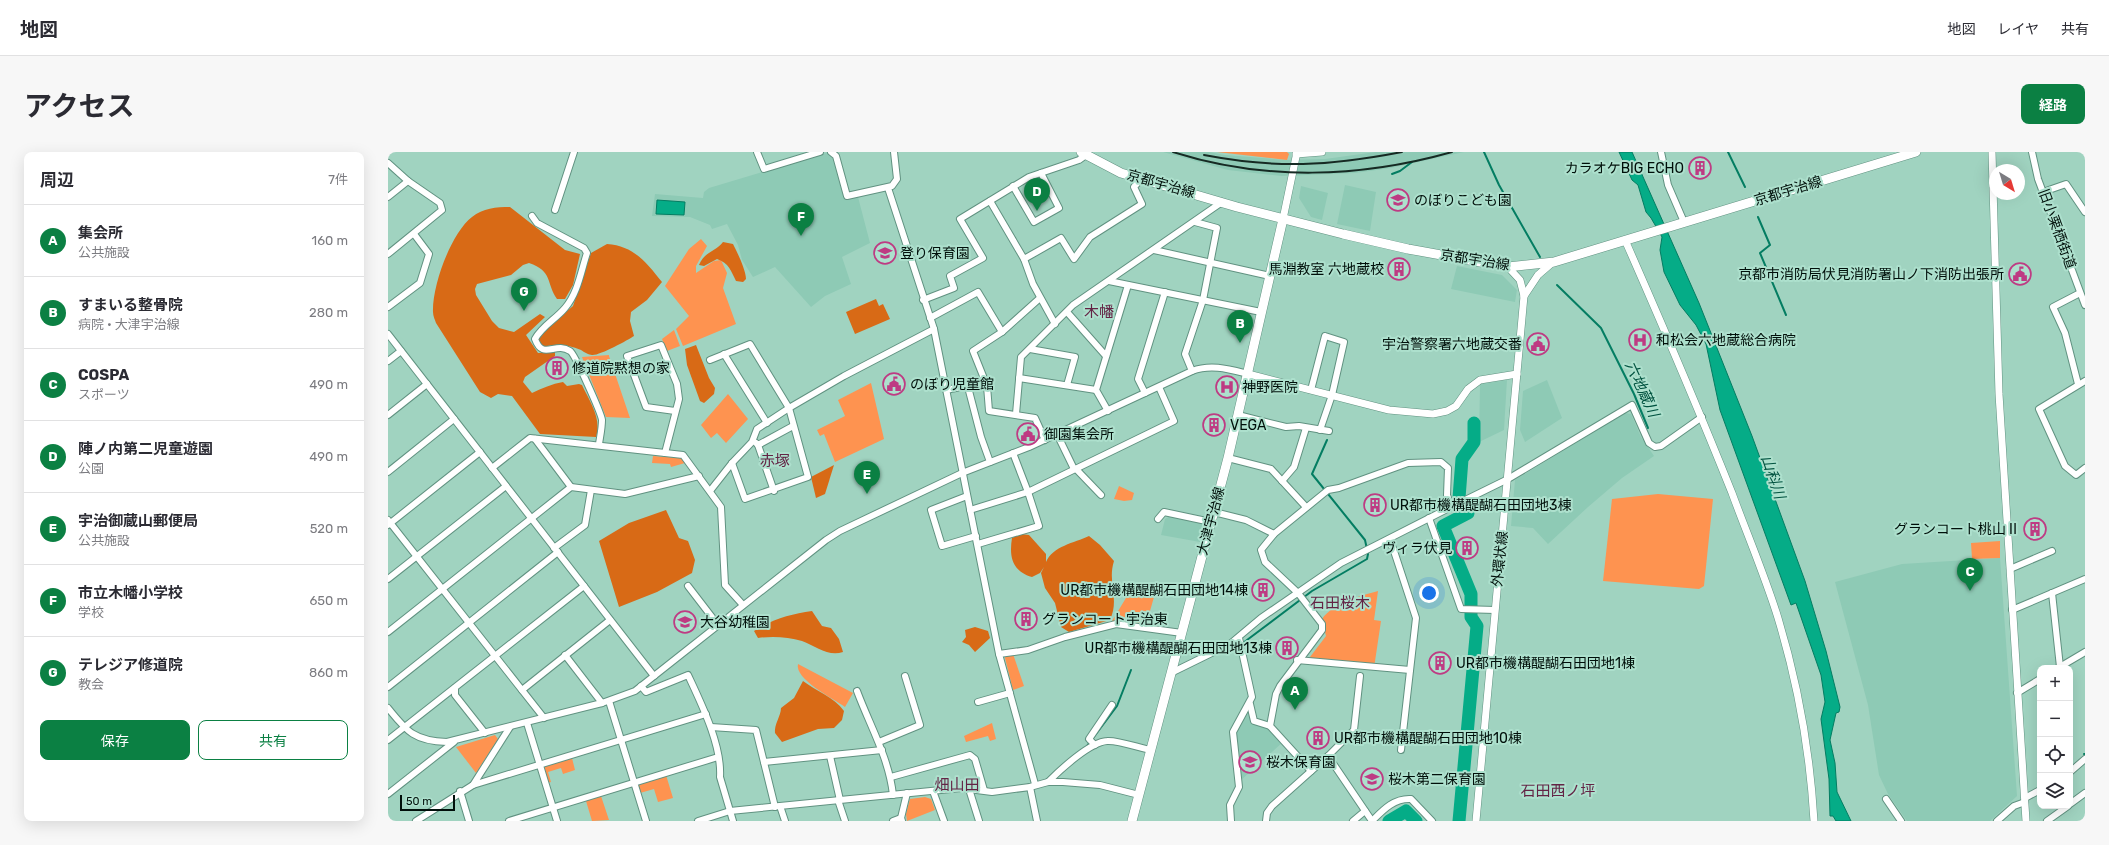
<!DOCTYPE html>
<html lang="ja">
<meta charset="utf-8">
<style>
body{margin:0;font-family:Rubik,"Noto Sans JP",sans-serif;background:#f7f7f7;color:#2b2b33}
.controls{position:absolute;right:12px;bottom:12px;display:grid;overflow:hidden;border-radius:8px;box-shadow:0 4px 16px #0002}
.controls button{width:36px;height:36px;display:grid;place-items:center;padding:0;border:0;border-bottom:1px solid #e1e1e2;background:#fff;color:#2b2b33;font:20px sans-serif}
.compass{position:absolute;left:1601px;top:12px;width:36px;height:36px;border-radius:50%;background:#fff;box-shadow:0 4px 16px #0002;rotate:142deg}
.scale{position:absolute;left:12px;bottom:10px;width:55px;box-sizing:border-box;padding-left:4px;border:2px solid #000f0a;border-top:0;font-size:11px;line-height:14px;white-space:nowrap;color:#000f0a;-webkit-text-stroke:3px #ade0cd;paint-order:stroke}
.you{position:absolute;left:1041px;top:441px;width:14px;height:14px;margin:-10px;border:3px solid #fff;border-radius:50%;background:#1a73e8;box-shadow:0 0 0 6px #1a73e833}
.badge{display:grid;place-items:center;width:26px;height:26px;border-radius:50%;background:#0b8043;color:#fff;font-size:13px;font-weight:700}
.pin{position:absolute;translate:-50% -33px;filter:drop-shadow(0 1px 2px #0008)}
.pin::after{content:'';position:absolute;top:21px;width:14px;height:12px;background:inherit;clip-path:polygon(0 0,100% 0,50% 100%)}
.list{margin:0;padding:0;list-style:none}
h2{display:flex;justify-content:space-between;align-items:center;height:52px;margin:0;padding:0 16px;font-size:17px}
h2 small{font-size:13px;font-weight:400;color:#7c7c81}
.list li{display:grid;grid-template-columns:26px 1fr auto;gap:12px;align-items:center;box-sizing:border-box;height:72px;padding:0 16px;border-top:1px solid #e1e1e2}
.list b{display:block;font-size:15px;white-space:nowrap}
.list p{margin:0;font-size:13px;white-space:nowrap;color:#7c7c81}
.list em{font-size:13px;font-style:normal;color:#7c7c81}
.actions{display:flex;gap:8px;padding:12px 16px}
.actions a{flex:1;padding:9px 0;border:1px solid #0b8043;border-radius:8px;text-align:center;font-size:14px;color:#0b8043}
.actions .main{background:#0b8043;color:#fff}
.icon{flex:none;width:22px;height:22px;fill:none;stroke:currentColor;stroke-width:2;stroke-linecap:round;stroke-linejoin:round}
.map{position:relative;flex:none;width:1697px;height:669px;overflow:hidden;border-radius:8px}
header{display:flex;align-items:center;gap:24px;box-sizing:border-box;height:56px;padding:0 20px;background:#fff;border-bottom:1px solid #e1e1e2}
header strong{font-size:19px}
nav{display:flex;gap:22px;margin-inline-start:auto;font-size:14px}
.intro{display:flex;align-items:center;justify-content:space-between;box-sizing:border-box;height:96px;padding:0 24px}
h1{margin:0;font-size:28px}
.button{padding:10px 18px;border-radius:8px;background:#0b8043;color:#fff;font-size:14px;font-weight:700}
main{display:flex;gap:24px;padding:0 24px}
aside{flex:1;background:#fff;border-radius:8px;box-shadow:0 4px 16px #0002}
.map>svg:first-child{display:block}
.built{fill:#8ecab5}
.green{fill:#fe9350}
.forest{fill:#d86a16}
.water{fill:#05ac87;stroke:#047d62}
.lines{fill:none;stroke-linecap:round;stroke-linejoin:round}
.stream{stroke:#047d62;stroke-width:2}
.river{stroke:#05ac87;stroke-width:13}
.minor-casing{stroke:#619281;stroke-width:8}
.tertiary-casing{stroke:#619281;stroke-width:8}
.primary-casing{stroke:#619281;stroke-width:10}
.minor{stroke:#fff;stroke-width:6}
.tertiary{stroke:#fff;stroke-width:7}
.primary{stroke:#fff;stroke-width:9}
.rail{stroke:#162a23;stroke-width:2}
.labels{text-anchor:middle;dominant-baseline:central;stroke-width:4;stroke-linejoin:round;paint-order:stroke}
.poi-label{font-size:14px;fill:#000f0a;stroke:#ade0cd;text-anchor:start}
.street-label{font-size:14px;fill:#000f0a;stroke:#ade0cd}
.neighbourhood-label{font-size:15px;fill:#632445;stroke:#ade0cd}
.water-label{font-size:15px;font-style:italic;fill:#025340;stroke:#ade0cd}
</style>
<header>
<strong>地図</strong>
<nav><a>地図</a><a>レイヤ</a><a>共有</a></nav>
</header>
<div class="intro"><h1>アクセス</h1><a class="button">経路</a></div>
<main>
<aside>
<h2>周辺<small>7件</small></h2>
<ul class="list">
<li><span class="badge">A</span><div><b>集会所</b><p>公共施設</p></div><em>160 m</em></li>
<li><span class="badge">B</span><div><b>すまいる整骨院</b><p>病院 · 大津宇治線</p></div><em>280 m</em></li>
<li><span class="badge">C</span><div><b>COSPA</b><p>スポーツ</p></div><em>490 m</em></li>
<li><span class="badge">D</span><div><b>陣ノ内第二児童遊園</b><p>公園</p></div><em>490 m</em></li>
<li><span class="badge">E</span><div><b>宇治御蔵山郵便局</b><p>公共施設</p></div><em>520 m</em></li>
<li><span class="badge">F</span><div><b>市立木幡小学校</b><p>学校</p></div><em>650 m</em></li>
<li><span class="badge">G</span><div><b>テレジア修道院</b><p>教会</p></div><em>860 m</em></li>
</ul>
<div class="actions"><a class="main">保存</a><a>共有</a></div>
</aside>
<div class="map">
<svg width="1697" height="669" viewBox="0 0 1697 669">
<rect width="100%" height="100%" fill="#a0d3c0"/>
<g class="built">
<polygon points="775,0 821,0 837,3 898,8 937,7 988,0 1076,0 1003,16 967,21 894,24 840,18"/>
<polygon points="438,1 444,4 456,46 470,45 482,91 454,105 463,132 437,144 423,155 387,115 365,125 354,108 350,93 339,72 324,77 322,73 302,65 264,64 267,42 315,46 316,40 321,36"/>
<polygon points="957,33 988,40 982,79 949,72"/>
<polygon points="913,34 940,41 934,68 923,65 911,46"/>
<polygon points="1069,114 1114,123 1129,138 1127,150 1063,137"/>
<polygon points="1119,228 1116,278 1091,290 1092,232"/>
<polygon points="1159,228 1174,266 1137,290 1132,278 1135,239"/>
<polygon points="1237,261 1243,262 1253,285 1266,304 1234,326 1200,355 1160,392 1145,376 1123,374 1127,328"/>
<polygon points="782,364 817,371 812,390 773,383 777,367"/>
<polygon points="1612,406 1629,644 1602,669 1519,669 1500,642 1491,623 1480,553 1447,430 1514,412"/>
<polygon points="858,560 862,561 864,569 882,575 895,590 852,629 847,580"/>
</g>
<g class="green">
<polygon points="829,0 899,0 901,2 899,8"/>
<polygon points="313,87 319,94 308,114 308,121 326,109 333,108 339,121 335,136 348,172 295,194 288,177 301,164 277,134 301,97"/>
<polygon points="286,178 292,194 279,199 274,187"/>
<polygon points="221,203 221,204 242,266 218,265 194,205"/>
<polygon points="483,231 496,287 447,310 436,282 432,284 429,278 457,264 450,248"/>
<polygon points="340,242 360,267 338,291 329,281 323,286 313,273"/>
<polygon points="265,304 293,306 297,311 283,315 282,312 264,311"/>
<polygon points="731,334 746,341 744,348 736,349 726,347"/>
<polygon points="1270,342 1325,347 1316,434 1311,437 1215,429 1224,347"/>
<polygon points="1612,389 1612,406 1584,407 1583,391"/>
<path d="M990 439 986 468 993 469 986 516 919 509 938 484 934 467C945 451 972 444 990 439Z"/>
<polygon points="741,441 766,445 762,459 756,459 754,471 724,469"/>
<polygon points="616,502 625,502 636,534 625,538"/>
<path d="M410 512 465 541 457 555C446 547 406 527 410 512Z"/>
<polygon points="604,571 608,587 602,589 600,584 578,590 576,584"/>
<polygon points="107,583 110,587 88,621 68,595"/>
<polygon points="184,606 187,618 175,622 173,616 160,620 163,630 159,631 154,615"/>
<polygon points="278,623 285,646 270,650 266,637 252,641 249,632"/>
<polygon points="213,644 221,668 204,669 198,649"/>
<polygon points="537,645 543,647 547,658 519,669 518,662 522,647"/>
</g>
<g class="forest">
<path d="M122 55 177 98 192 102 185 133 177 147H169C158 131 165 119 141 111L135 113 123 123 89 132 87 137 88 143 104 169 111 176 126 180 152 162 157 165 138 183 150 201 167 200V204L137 225 135 230 144 241C154 236 164 232 175 230L179 234 191 232 194 233C202 250 214 267 208 285L152 282 124 244 110 242 103 246 92 240 48 171C47 168 45 164 45 160 44 134 63 81 84 65 95 56 108 55 122 55Z"/>
<path d="M335 90 345 92C349 100 358 118 358 127L355 130 348 129C343 119 341 111 329 107L316 114 311 113C316 100 327 100 335 90Z"/>
<path d="M219 92C246 94 258 110 274 130L259 148 243 160 242 169 246 184C240 188 211 204 204 203 201 203 196 200 193 198 180 193 170 191 156 195L150 190V184L185 154 203 101Z"/>
<polygon points="488,147 491,154 495,152 502,167 467,182 458,160"/>
<polygon points="308,193 321,226 327,236 326,242 316,251 312,249 299,213 297,197"/>
<polygon points="446,313 437,342 428,346 423,325"/>
<polygon points="278,358 291,386 300,389 307,408 304,421 269,440 231,455 211,389 241,371"/>
<path d="M633 382 641 383 658 402V410C665 394 686 391 701 384L712 393 726 409C719 431 732 446 722 468L681 480 673 475 667 451 657 436 653 421 656 415 652 421 644 425C624 419 621 405 624 386Z"/>
<path d="M424 459 434 474 443 476 451 487 455 500C440 505 428 494 414 489 400 485 385 484 370 486L366 479C385 467 403 462 424 459Z"/>
<polygon points="587,475 600,479 602,486 587,500 581,493 574,490 578,485 577,478"/>
<path d="M415 529C428 539 446 545 456 559L454 568 446 576 430 577 394 590 387 581C386 572 393 564 393 556L406 546Z"/>
</g>
<g class="water">
<polygon points="1231,0 1244,0 1311,151 1364,284 1417,429 1438,499 1452,555 1451,560 1448,561 1442,588 1447,611 1449,640 1463,669 1448,669 1445,664 1442,664 1441,627 1433,567 1437,550 1433,523 1408,451 1403,453 1332,258 1318,192 1308,173 1292,153 1276,120 1272,98 1274,85 1263,66 1258,60 1250,33 1244,28"/>
<polygon points="269,48 297,50 296,63 268,62"/>
</g>
<g class="lines">
<g class="stream">
<polyline points="1096,0 1111,33 1152,105"/>
<polyline points="1340,0 1357,35"/>
<polyline points="1004,22 1012,19 1024,10"/>
<polyline points="1370,65 1382,93 1372,101 1398,163"/>
<polyline points="1169,133 1213,176 1246,242 1260,276"/>
<polyline points="855,491 924,439 979,407 980,402 977,388 924,322 939,288"/>
<polyline points="699,594 729,554 743,518"/>
<polyline points="1696,602 1697,602"/>
</g>
<g class="river">
<polyline points="1001,669 1018,659 1028,669"/>
<polyline points="1071,669 1089,474 1083,465 1083,442 1055,374 1080,361 1080,355 1071,346 1074,307 1086,290 1086,271"/>
</g>
<g class="minor-casing">
<g id="minor">
<polyline points="369,0 376,17 432,0"/>
<polyline points="443,0 448,4 459,44 504,34 509,27 506,0"/>
<polyline points="1273,0 1280,33 1296,70"/>
<polyline points="1644,0 1650,27 1697,153"/>
<polyline points="0,11 20,29 52,51 54,58 0,102"/>
<polyline points="625,34 646,70 671,56 653,21"/>
<polyline points="500,36 546,177 611,502 647,632"/>
<polyline points="1655,40 1678,32 1697,60"/>
<polyline points="0,45 20,29"/>
<polyline points="602,49 636,107 645,132 667,172"/>
<polyline points="167,58 186,0"/>
<path d="M144 64 149 71 196 96 199 101C193 119 190 141 177 156 168 167 154 174 147 187 155 209 167 189 182 199 187 202 213 261 214 268 214 276 212 285 211 292"/>
<polyline points="766,98 882,124"/>
<polyline points="636,107 673,86 686,107 702,85 754,52 746,35 753,27"/>
<polyline points="721,129 873,160"/>
<polyline points="652,146 614,180 585,199 599,234 601,259 647,266 657,288"/>
<polyline points="535,148 566,136 562,124 595,106 572,67 641,25 691,8 698,3"/>
<polyline points="0,155 32,131 41,102 26,82"/>
<polyline points="679,160 718,204"/>
<polyline points="542,166 590,140 614,180"/>
<polyline points="0,182 266,524"/>
<polyline points="642,197 687,205 679,233"/>
<polyline points="336,202 379,271"/>
<polyline points="322,208 362,192 401,256 420,325 357,347 344,311"/>
<polyline points="0,209 13,199"/>
<polyline points="804,219 797,202 815,148 829,76 807,70"/>
<polyline points="631,226 708,238"/>
<polyline points="1697,229 1651,257 1677,314 1688,323 1697,316"/>
<polyline points="1690,232 1677,181 1665,155 1692,141"/>
<polyline points="580,235 593,285 602,310"/>
<polyline points="558,238 597,230"/>
<polyline points="923,238 937,184 956,190 944,243 932,278"/>
<polyline points="757,241 750,227 777,140"/>
<polyline points="720,259 708,238 740,133"/>
<polyline points="628,262 633,205 685,153 834,50"/>
<polyline points="0,263 39,232"/>
<polyline points="850,263 898,275 911,274 941,279"/>
<polyline points="669,282 686,317"/>
<polyline points="147,287 183,335"/>
<polyline points="368,291 370,293 405,274"/>
<polyline points="370,293 386,339"/>
<polyline points="277,301 291,247 289,232 273,193 239,204 258,255 287,259"/>
<polyline points="625,301 640,340 786,269 771,235"/>
<polyline points="840,306 883,317 918,355"/>
<polyline points="104,316 142,286 295,303 333,355 337,433 355,453"/>
<polyline points="688,317 713,343"/>
<polyline points="0,320 66,267"/>
<polyline points="894,329 906,315 918,276"/>
<polyline points="322,339 344,311 364,290 369,277 401,256 456,224 546,177"/>
<polyline points="579,344 543,358 554,394 588,384"/>
<polyline points="1063,355 1120,327 1244,253 1261,291 1267,295 1273,294 1314,265"/>
<polyline points="582,358 640,340 651,374 590,392"/>
<polyline points="826,360 858,368 886,382"/>
<polyline points="1041,366 1073,457 1107,458"/>
<polyline points="770,367 776,360 823,370"/>
<polyline points="0,368 156,566"/>
<polyline points="0,373 92,300"/>
<polyline points="1000,388 1005,396 1028,466 1013,598"/>
<polyline points="166,396 197,373 203,338"/>
<polyline points="1622,417 1664,399"/>
<polyline points="0,427 118,334"/>
<polyline points="300,434 330,473"/>
<polyline points="1664,441 1672,515"/>
<polyline points="1624,458 1697,427"/>
<polyline points="0,480 183,335 237,342 311,324"/>
<polyline points="611,502 640,498 677,485 728,472 794,481"/>
<polyline points="177,503 214,551"/>
<polyline points="909,508 1022,518"/>
<polyline points="1670,516 1697,500"/>
<polyline points="783,521 842,492 873,466 953,411 1063,355 1059,343 1060,316 1053,310 1020,311 951,336 940,338 886,382 873,398 877,410 910,441 934,472 934,478 892,534 888,542 882,574 923,619"/>
<path d="M253 534 258 540 300 523C313 551 334 593 332 625L345 669"/>
<polyline points="0,535 170,400"/>
<polyline points="67,536 67,543 97,581"/>
<polyline points="134,538 222,468"/>
<path d="M469 539C482 574 501 606 505 643"/>
<polyline points="1629,541 1652,527"/>
<polyline points="221,549 258,669"/>
<polyline points="590,550 622,541"/>
<polyline points="862,552 866,569 882,574"/>
<path d="M0 556C19 580 27 589 59 590L214 551 247 539 438 388 452 379 574 321 641 295 804 219C823 212 840 217 860 222"/>
<polyline points="139,571 169,669"/>
<polyline points="323,575 368,578 387,655"/>
<polyline points="0,588 196,434"/>
<polyline points="491,590 532,573 517,524"/>
<polyline points="707,593 701,587 724,553"/>
<polyline points="442,604 452,648"/>
<polyline points="940,604 966,578 972,524"/>
<polyline points="376,610 494,598"/>
<polyline points="1682,620 1697,607"/>
<polyline points="503,625 582,603 587,607 596,638"/>
<path d="M660 630C672 618 702 590 719 589 730 588 751 596 762 598"/>
<polyline points="85,633 318,562"/>
<polyline points="642,635 649,669"/>
<polyline points="581,637 591,669"/>
<polyline points="72,639 81,669"/>
<polyline points="545,639 556,669"/>
<polyline points="0,642 66,590"/>
<polyline points="1637,646 1652,638"/>
<polyline points="1498,647 1513,669"/>
<polyline points="450,648 457,669"/>
<polyline points="1682,652 1697,641"/>
<polyline points="392,654 397,669"/>
<polyline points="28,669 85,633 122,575"/>
<polyline points="121,669 330,605"/>
<polyline points="310,669 342,659 573,636 604,640 642,635 660,630 675,630 712,633 751,643"/>
<polyline points="505,669 513,666"/>
<polyline points="514,669 513,666 519,641"/>
<polyline points="843,669 842,653 851,635 845,580 864,545 851,486"/>
<polyline points="878,669 879,661 884,654 940,604 984,669"/>
<polyline points="965,669 977,659"/>
<path d="M984 669C995 658 1006 646 1023 647L1044 669"/>
<polyline points="1609,669 1626,654 1637,650"/>
<polyline points="1659,669 1680,654"/>
</g>
</g>
<g class="tertiary-casing">
<g id="tertiary">
<polyline points="1604,0 1611,242 1638,669"/>
<polyline points="908,2 934,0"/>
<polyline points="895,67 909,0"/>
<path d="M1237 88C1274 172 1310 256 1344 341 1359 382 1377 424 1390 466 1410 532 1422 600 1426 669"/>
<polyline points="1136,144 1150,123 1165,110"/>
<polyline points="860,222 1001,258 1045,262 1059,259 1068,254 1080,237 1092,228 1129,222"/>
<polyline points="1088,669 1136,144 1132,128 1120,115"/>
</g>
</g>
<g class="primary-casing">
<g id="primary">
<polyline points="693,0 733,21 849,55 955,82 1020,97 1120,115 1166,110 1528,0"/>
<polyline points="744,669 840,306 895,67"/>
</g>
</g>
<use href="#minor" class="minor"/>
<use href="#tertiary" class="tertiary"/>
<use href="#primary" class="primary"/>
<g class="rail">
<path d="M785 0C876 29 972 26 1064 0"/>
<path d="M816 3C889 17 941 14 1014 0"/>
</g>
</g>
<defs>
<g id="building-ring" transform="scale(1.15)"><circle r="9.5" fill="#ade0cd" stroke="#be3b83" stroke-width="1.5"/><path d="M-4-6H4V6H1V3H-1V6H-4ZM-2.5-4.3h1.7v1.8h-1.7ZM.8-4.3h1.7v1.8H.8ZM-2.5-1h1.7V.8h-1.7ZM.8-1h1.7V.8H.8Z" fill="#be3b83"/></g>
<g id="school-ring" transform="scale(1.15)"><circle r="9.5" fill="#ade0cd" stroke="#be3b83" stroke-width="1.5"/><path d="M0-5L7-2L0 1L-7-2ZM-4 1L0 2.5L4 1V4Q0 6-4 4Z" fill="#be3b83"/></g>
<g id="civic-ring" transform="scale(1.15)"><circle r="9.5" fill="#ade0cd" stroke="#be3b83" stroke-width="1.5"/><path d="M-.6-6.5H3V-4.5H.6V-3L4-1V1h2V6H-6V1h2V-1L-.6-3ZM-1.2 2.5V6h2.4V2.5Z" fill="#be3b83"/></g>
<g id="hospital-ring" transform="scale(1.15)"><circle r="9.5" fill="#ade0cd" stroke="#be3b83" stroke-width="1.5"/><path d="M-5-5h3v3.5h4V-5h3V5h-3V1.5h-4V5h-3Z" fill="#be3b83"/></g>
</defs>
<g fill-rule="evenodd">
<use href="#building-ring" x="1312" y="16"/>
<use href="#school-ring" x="1010" y="48"/>
<use href="#school-ring" x="497" y="101"/>
<use href="#building-ring" x="1011" y="117"/>
<use href="#civic-ring" x="1632" y="122"/>
<use href="#hospital-ring" x="1252" y="188"/>
<use href="#civic-ring" x="1150" y="192"/>
<use href="#building-ring" x="169" y="216"/>
<use href="#civic-ring" x="506" y="232"/>
<use href="#hospital-ring" x="839" y="235"/>
<use href="#building-ring" x="826" y="273"/>
<use href="#civic-ring" x="640" y="282"/>
<use href="#building-ring" x="987" y="353"/>
<use href="#building-ring" x="1647" y="377"/>
<use href="#building-ring" x="1079" y="396"/>
<use href="#building-ring" x="875" y="438"/>
<use href="#building-ring" x="638" y="467"/>
<use href="#school-ring" x="297" y="470"/>
<use href="#building-ring" x="899" y="496"/>
<use href="#building-ring" x="1052" y="511"/>
<use href="#building-ring" x="930" y="586"/>
<use href="#school-ring" x="862" y="610"/>
<use href="#school-ring" x="984" y="627"/>
</g>
<g class="labels">
<g class="poi-label">
<text x="1296" y="16" text-anchor="end">カラオケBIG ECHO</text>
<text x="1026" y="48">のぼりこども園</text>
<text x="512" y="101">登り保育園</text>
<text x="996" y="117" text-anchor="end">馬淵教室 六地蔵校</text>
<text x="1616" y="122" text-anchor="end">京都市消防局伏見消防署山ノ下消防出張所</text>
<text x="1268" y="188">和松会六地蔵総合病院</text>
<text x="1134" y="192" text-anchor="end">宇治警察署六地蔵交番</text>
<text x="184" y="216">修道院黙想の家</text>
<text x="522" y="232">のぼり児童館</text>
<text x="854" y="235">神野医院</text>
<text x="842" y="273">VEGA</text>
<text x="656" y="282">御園集会所</text>
<text x="1002" y="353">UR都市機構醍醐石田団地3棟</text>
<text x="1632" y="377" text-anchor="end">グランコート桃山Ⅱ</text>
<text x="1064" y="396" text-anchor="end">ヴィラ伏見</text>
<text x="860" y="438" text-anchor="end">UR都市機構醍醐石田団地14棟</text>
<text x="654" y="467">グランコート宇治東</text>
<text x="312" y="470">大谷幼稚園</text>
<text x="884" y="496" text-anchor="end">UR都市機構醍醐石田団地13棟</text>
<text x="1068" y="511">UR都市機構醍醐石田団地1棟</text>
<text x="946" y="586">UR都市機構醍醐石田団地10棟</text>
<text x="878" y="610">桜木保育園</text>
<text x="1000" y="627">桜木第二保育園</text>
</g>
<g class="street-label">
<text transform="translate(773 32) rotate(16)">京都宇治線</text>
<text transform="translate(1400 39) rotate(-17)">京都宇治線</text>
<text transform="translate(1669 77) rotate(70)">旧小栗栖街道</text>
<text transform="translate(1087 108) rotate(9)">京都宇治線</text>
<text transform="translate(823 369) rotate(-75)">大津宇治線</text>
<text transform="translate(1112 407) rotate(-84)">外環状線</text>
</g>
<g class="neighbourhood-label">
<text x="711" y="160">木幡</text>
<text x="387" y="309">赤塚</text>
<text x="952" y="451">石田桜木</text>
<text x="569" y="633">畑山田</text>
<text x="1170" y="639">石田西ノ坪</text>
</g>
<g class="water-label">
<text transform="translate(1254 237) rotate(65)">六地蔵川</text>
<text transform="translate(1385 325) rotate(71)">山科川</text>
</g>
</g>
</svg>
<div class="controls">
<button>+</button>
<button>−</button>
<button><svg class="icon" aria-label="locate" viewBox="0 0 24 24"><circle cx="12" cy="12" r="6"/><path d="M12 2v4M12 18v4M2 12h4M18 12h4"/></svg></button>
<button><svg class="icon" aria-label="layers" viewBox="0 0 24 24"><path d="M12 4l9 5-9 5-9-5zM3 14l9 5 9-5"/></svg></button>
</div>
<svg class="compass" viewBox="-18 -18 36 36"><path d="M0-13l5 13h-10z" fill="#e53935"/><path d="M0 13l5-13h-10z" fill="#7c7c81"/></svg>
<div class="scale">50 m</div>
<div class="you"></div>
<div class="pin badge" style="left:907px;top:558px">A</div>
<div class="pin badge" style="left:852px;top:191px">B</div>
<div class="pin badge" style="left:1582px;top:439px">C</div>
<div class="pin badge" style="left:649px;top:59px">D</div>
<div class="pin badge" style="left:479px;top:342px">E</div>
<div class="pin badge" style="left:413px;top:84px">F</div>
<div class="pin badge" style="left:136px;top:159px">G</div>
</div>
</main>
